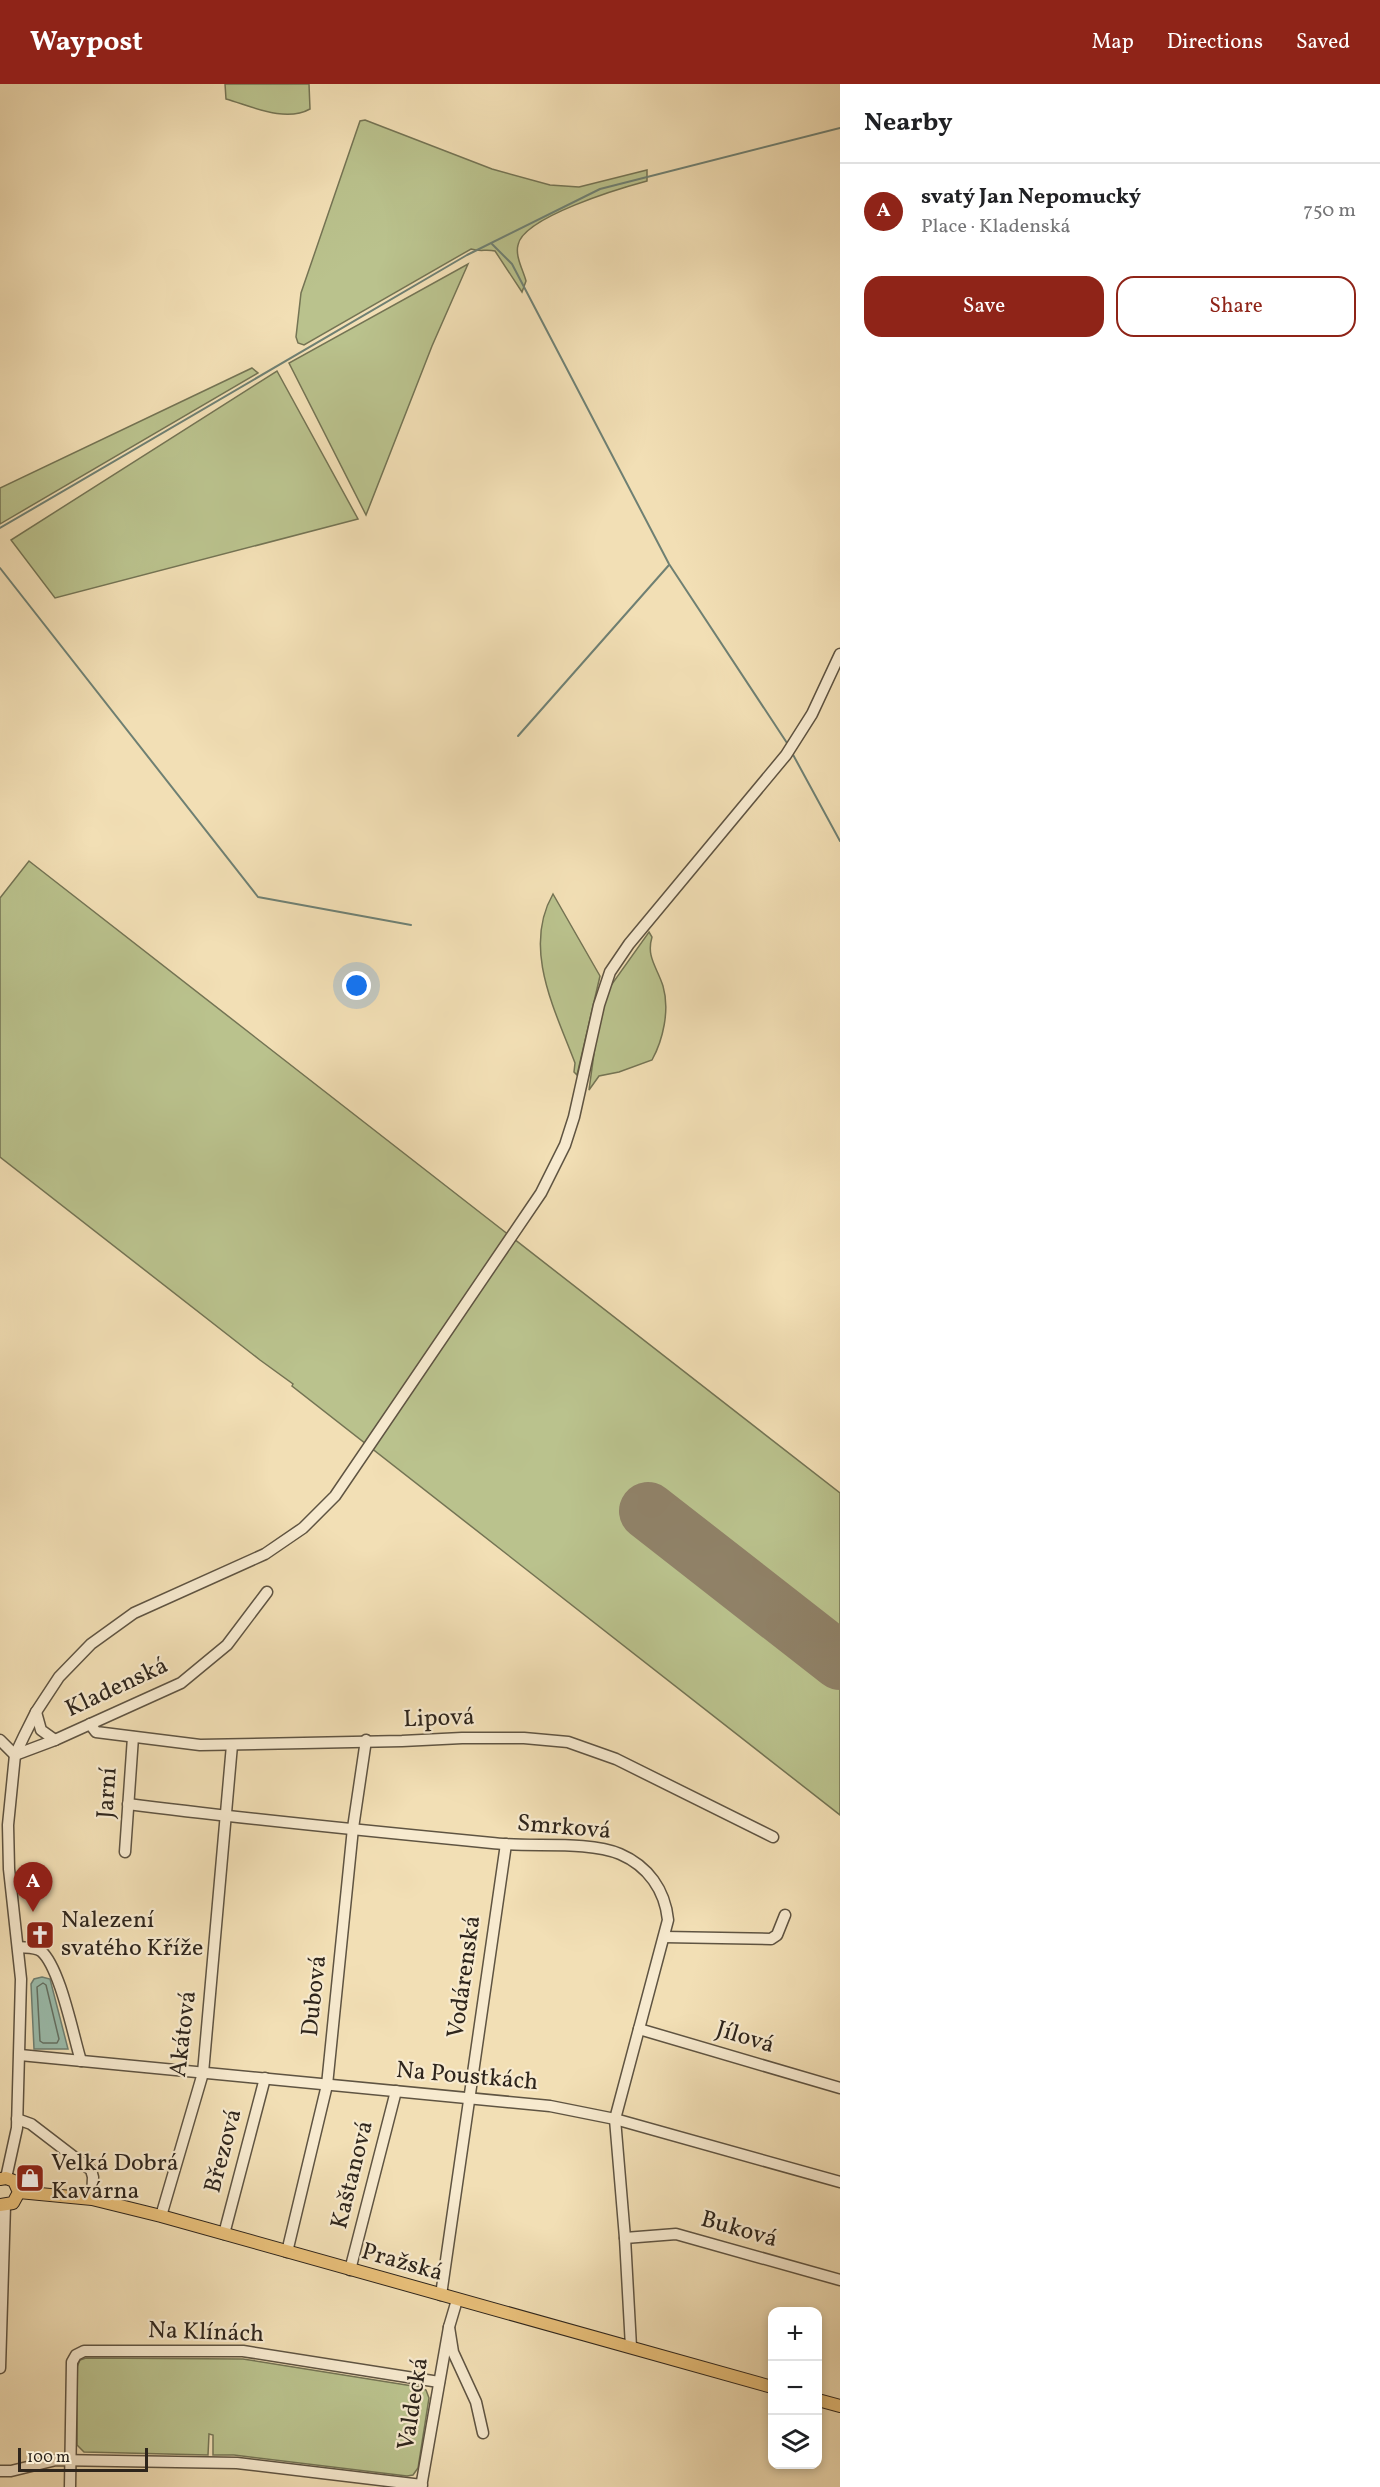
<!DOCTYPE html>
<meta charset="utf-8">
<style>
body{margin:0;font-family:Vollkorn,serif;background:#f6f6f6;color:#202124}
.controls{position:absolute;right:18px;bottom:18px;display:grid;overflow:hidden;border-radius:12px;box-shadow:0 3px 9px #0003}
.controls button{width:54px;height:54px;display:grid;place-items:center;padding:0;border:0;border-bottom:2px solid #e0e0e0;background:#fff;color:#202124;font:30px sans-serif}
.scale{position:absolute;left:18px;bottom:15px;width:130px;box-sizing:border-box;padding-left:6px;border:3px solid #2e251c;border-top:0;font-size:16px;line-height:21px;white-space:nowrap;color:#2e251c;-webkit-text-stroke:4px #f7eacf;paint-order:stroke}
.you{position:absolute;left:357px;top:902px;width:21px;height:21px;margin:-15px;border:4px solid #fff;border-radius:50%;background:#1a73e8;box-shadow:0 0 0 9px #1a73e833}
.badge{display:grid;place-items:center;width:39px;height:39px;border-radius:50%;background:#8f2418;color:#fff;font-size:20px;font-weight:700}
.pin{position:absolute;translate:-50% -50px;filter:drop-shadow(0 2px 3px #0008)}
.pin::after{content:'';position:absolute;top:32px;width:21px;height:18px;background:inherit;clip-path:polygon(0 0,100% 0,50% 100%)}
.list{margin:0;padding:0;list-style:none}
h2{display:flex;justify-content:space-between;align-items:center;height:78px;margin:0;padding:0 24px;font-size:26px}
h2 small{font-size:20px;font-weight:400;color:#757577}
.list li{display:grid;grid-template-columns:39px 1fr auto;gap:18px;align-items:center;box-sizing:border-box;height:96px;padding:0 24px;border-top:2px solid #e0e0e0}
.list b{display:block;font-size:22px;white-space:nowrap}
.list p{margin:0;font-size:20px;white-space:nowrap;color:#757577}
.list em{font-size:20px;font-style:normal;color:#757577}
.actions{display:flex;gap:12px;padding:18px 24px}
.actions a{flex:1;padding:14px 0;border:2px solid #8f2418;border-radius:18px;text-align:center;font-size:21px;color:#8f2418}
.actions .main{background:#8f2418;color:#fff}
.icon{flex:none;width:33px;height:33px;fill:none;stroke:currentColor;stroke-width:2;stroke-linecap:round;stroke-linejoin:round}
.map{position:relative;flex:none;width:840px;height:2403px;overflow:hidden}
header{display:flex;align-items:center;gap:36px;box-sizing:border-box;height:84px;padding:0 30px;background:#8f2418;color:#fff}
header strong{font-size:28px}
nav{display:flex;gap:33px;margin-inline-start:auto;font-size:21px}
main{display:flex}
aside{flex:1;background:#fff}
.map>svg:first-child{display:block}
.green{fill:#bac28d;stroke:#747454;stroke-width:1.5}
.water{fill:#9bbdad;stroke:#6f8073;stroke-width:1.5}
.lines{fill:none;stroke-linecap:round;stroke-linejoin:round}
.shore{stroke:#647164;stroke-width:1.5}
.stream{stroke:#6f8073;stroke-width:2}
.runway{stroke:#908268;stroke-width:58}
.minor-casing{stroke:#5f5442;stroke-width:13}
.major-casing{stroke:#2e251c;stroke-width:14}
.minor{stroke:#f7eacf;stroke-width:10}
.major{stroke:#e9c07a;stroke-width:12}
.labels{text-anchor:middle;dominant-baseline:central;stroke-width:4.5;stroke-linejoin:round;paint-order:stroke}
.street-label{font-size:24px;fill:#2e251c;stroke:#f7eacf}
.poi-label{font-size:24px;fill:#2e251c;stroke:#f7eacf;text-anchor:start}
</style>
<header>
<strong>Waypost</strong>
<nav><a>Map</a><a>Directions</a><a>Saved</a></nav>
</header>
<main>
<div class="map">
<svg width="840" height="2403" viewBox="0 0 840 2403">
<rect width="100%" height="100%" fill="#f2dfb5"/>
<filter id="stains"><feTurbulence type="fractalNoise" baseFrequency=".00333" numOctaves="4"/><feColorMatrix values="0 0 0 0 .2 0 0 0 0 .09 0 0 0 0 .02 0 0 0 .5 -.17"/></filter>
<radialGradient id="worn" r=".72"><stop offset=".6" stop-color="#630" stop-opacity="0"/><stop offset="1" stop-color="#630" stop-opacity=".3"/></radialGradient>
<g class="green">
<path d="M225 0H309L310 25C285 39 251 22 226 15Z"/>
<path d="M365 36 492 85 550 101 579 103 647 86V97C621 104 523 133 518 161 515 172 523 186 526 197L522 208 495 167C486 165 480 168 471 165L304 261 298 259 296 253 301 209 360 37Z"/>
<polygon points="468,180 432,262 366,431 289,279"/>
<polygon points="252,284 258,289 0,440 0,404"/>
<polygon points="277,287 358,435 55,514 11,456"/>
<polygon points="29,777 840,1409 840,1731 292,1302 293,1300 260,1276 0,1073 0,814"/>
<path d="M553 810 600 892 577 991 574 988 575 979C555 926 522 864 553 810Z"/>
<path d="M649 848 652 853C646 873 657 883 663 902 670 926 663 956 652 976L619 988 599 992 589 1006 599 933 607 907Z"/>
<polygon points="86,2274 243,2275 419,2303 426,2306 429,2314 418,2384 413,2391 407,2392 234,2371 213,2371 213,2351 209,2350 208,2371 84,2368 77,2361 77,2283 80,2276"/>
</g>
<polygon class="water" points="42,1893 50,1895 68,1965 34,1965 31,1900 34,1895"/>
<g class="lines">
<polygon class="shore" points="43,1899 46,1901 59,1955 57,1959 43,1959 40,1957 37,1903"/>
<g class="stream">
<polyline points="492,160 512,180 669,480 789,662"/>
<polyline points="0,444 467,171 600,105 840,44"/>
<polyline points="0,484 258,813 411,841"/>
<polyline points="518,652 669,481"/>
<polyline points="791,667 840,757"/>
</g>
<polyline class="runway" points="648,1427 840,1577"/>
<g class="minor-casing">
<g id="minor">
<polyline points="36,1628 41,1646 55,1656"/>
<polyline points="90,1640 96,1648 200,1661 402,1657 462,1654 524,1654 568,1658 616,1675 773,1753"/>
<polyline points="0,1656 15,1671"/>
<polyline points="15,1671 55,1656 181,1599 227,1561 267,1508"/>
<path d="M128 1720C252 1736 378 1748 503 1760 537 1763 589 1757 620 1770 648 1782 665 1806 668 1836L615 2035 625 2154 631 2263"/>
<polyline points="125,1768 133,1653"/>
<polyline points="664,1853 771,1855 777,1851 785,1831"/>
<path d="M18 1863C25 1864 35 1863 41 1867 60 1883 73 1951 81 1977"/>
<polyline points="639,1945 840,2004"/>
<polyline points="20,1971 550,2022 615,2035 840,2098"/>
<polyline points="17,2035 31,2040 91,2086 93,2093 92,2115"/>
<polyline points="6,2094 17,2044 21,1895 9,1785 8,1741 15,1671 24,1652 36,1628 59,1593 91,1560 134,1529 265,1470 303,1444 335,1412 541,1109 565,1061 574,1033 599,921 610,888 629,860 786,671 812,630 840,570"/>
<polyline points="161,2132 203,1989 232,1661"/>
<polyline points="224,2150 265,1994"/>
<polyline points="625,2154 676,2150 840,2196"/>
<polyline points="287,2168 327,2001 353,1744 366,1656"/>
<polyline points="350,2186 396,2007"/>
<polyline points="441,2211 506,1760"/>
<polyline points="457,2216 449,2243 453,2268 476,2318 483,2349"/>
<polyline points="0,2284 5,2121"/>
<polyline points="0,2387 11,2387 56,2376 237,2379 422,2401"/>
<polyline points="70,2403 72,2278 76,2271 84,2267 243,2267 439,2298"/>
<polyline points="421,2403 449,2243"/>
</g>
</g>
<g class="major-casing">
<g id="major">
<polyline points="0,2095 6,2094 14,2097 19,2108 13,2119 0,2121"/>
<polyline points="19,2108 92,2115 161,2132 772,2303"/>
<polyline points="818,2316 840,2322"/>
</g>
</g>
<use href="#minor" class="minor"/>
<use href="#major" class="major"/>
</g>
<defs>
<g id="church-square" transform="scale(1.5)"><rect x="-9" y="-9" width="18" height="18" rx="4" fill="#8f2418" stroke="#f7eacf"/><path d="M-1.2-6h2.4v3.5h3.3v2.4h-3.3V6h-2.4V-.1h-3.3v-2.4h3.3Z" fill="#fff"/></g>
<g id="shop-square" transform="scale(1.5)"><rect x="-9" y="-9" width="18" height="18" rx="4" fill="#8f2418" stroke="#f7eacf"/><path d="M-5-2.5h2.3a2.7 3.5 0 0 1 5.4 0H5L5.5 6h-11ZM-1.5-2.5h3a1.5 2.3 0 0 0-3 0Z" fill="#fff"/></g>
</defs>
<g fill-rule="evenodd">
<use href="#church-square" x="40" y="1851"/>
<use href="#shop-square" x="30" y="2094"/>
</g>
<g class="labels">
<g class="street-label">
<text transform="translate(117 1604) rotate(-25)">Kladenská</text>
<text transform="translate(439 1635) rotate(-2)">Lipová</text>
<text transform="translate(108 1709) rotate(-86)">Jarní</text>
<text transform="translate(564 1744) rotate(5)">Smrková</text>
<text transform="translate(465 1893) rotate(-82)">Vodárenská</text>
<text transform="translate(315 1912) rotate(-84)">Dubová</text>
<text transform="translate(184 1950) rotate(-83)">Akátová</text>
<text transform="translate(745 1954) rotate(17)">Jílová</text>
<text transform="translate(467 1993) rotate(5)">Na Poustkách</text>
<text transform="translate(224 2067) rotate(-75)">Březová</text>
<text transform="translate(353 2091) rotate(-76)">Kaštanová</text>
<text transform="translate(739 2146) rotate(16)">Buková</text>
<text transform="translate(402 2179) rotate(16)">Pražská</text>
<text transform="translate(206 2249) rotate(2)">Na Klínách</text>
<text transform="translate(414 2320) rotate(-81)">Valdecká</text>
</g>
<g class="poi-label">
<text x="61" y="1837">Nalezení<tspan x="61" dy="28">svatého Kříže</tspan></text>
<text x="51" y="2080">Velká Dobrá<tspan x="51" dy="28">Kavárna</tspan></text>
</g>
</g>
<rect width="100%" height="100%" filter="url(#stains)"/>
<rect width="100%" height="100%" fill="url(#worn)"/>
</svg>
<div class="controls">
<button>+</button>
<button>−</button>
<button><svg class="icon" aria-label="layers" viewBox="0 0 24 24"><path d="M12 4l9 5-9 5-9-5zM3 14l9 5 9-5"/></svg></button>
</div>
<div class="scale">100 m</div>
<div class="you"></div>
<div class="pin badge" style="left:33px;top:1828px">A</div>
</div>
<aside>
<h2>Nearby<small></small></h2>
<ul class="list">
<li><span class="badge">A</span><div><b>svatý Jan Nepomucký</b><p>Place · Kladenská</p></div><em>750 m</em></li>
</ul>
<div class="actions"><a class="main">Save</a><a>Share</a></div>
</aside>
</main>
